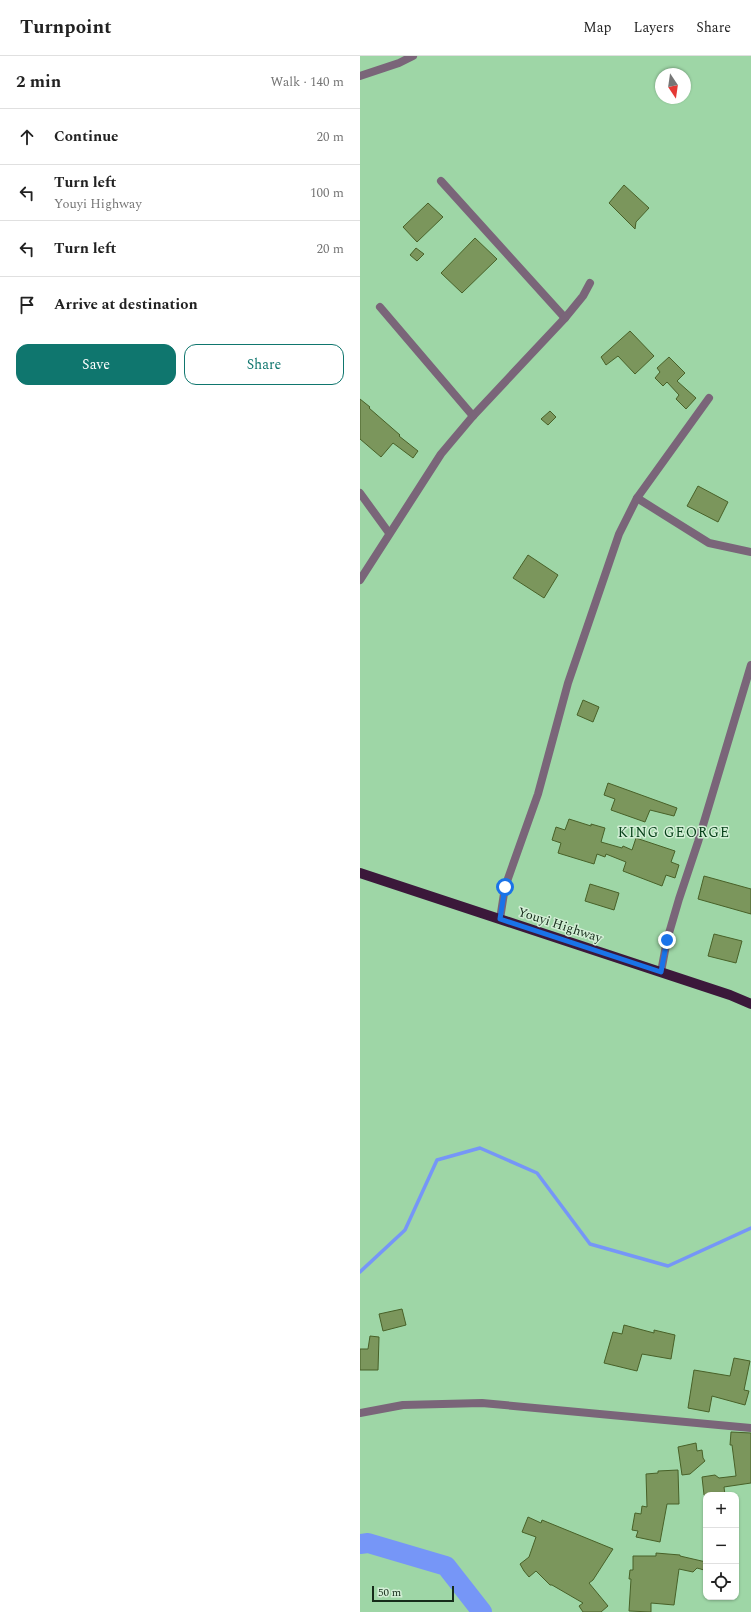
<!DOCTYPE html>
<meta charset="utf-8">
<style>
body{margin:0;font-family:Spectral,serif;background:#f6f6f6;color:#222}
.controls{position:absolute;right:12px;bottom:12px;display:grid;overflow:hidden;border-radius:8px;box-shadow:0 1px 3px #0004}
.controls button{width:36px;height:36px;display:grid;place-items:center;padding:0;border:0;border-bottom:1px solid #e0e0e0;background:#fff;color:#222;font:20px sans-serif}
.compass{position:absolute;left:295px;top:12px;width:36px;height:36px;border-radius:50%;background:#fff;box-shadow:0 1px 3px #0004;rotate:167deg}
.scale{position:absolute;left:12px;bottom:10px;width:82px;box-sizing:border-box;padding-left:4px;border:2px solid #162c1a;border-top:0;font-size:11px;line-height:14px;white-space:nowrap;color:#162c1a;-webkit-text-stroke:3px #d3efd6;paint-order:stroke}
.stop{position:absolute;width:12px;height:12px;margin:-9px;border:3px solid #1a73e8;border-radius:50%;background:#fff}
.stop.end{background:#1a73e8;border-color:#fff;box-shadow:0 1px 4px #0008}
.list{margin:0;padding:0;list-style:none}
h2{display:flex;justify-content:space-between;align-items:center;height:52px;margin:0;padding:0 16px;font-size:17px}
h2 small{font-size:13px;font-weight:400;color:#767676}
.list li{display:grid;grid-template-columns:26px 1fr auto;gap:12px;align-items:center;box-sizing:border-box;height:56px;padding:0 16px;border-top:1px solid #e0e0e0}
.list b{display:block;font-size:15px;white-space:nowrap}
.list p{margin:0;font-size:13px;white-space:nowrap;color:#767676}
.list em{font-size:13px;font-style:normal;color:#767676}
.actions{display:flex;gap:8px;padding:12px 16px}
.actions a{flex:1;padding:9px 0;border:1px solid #0f766e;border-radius:12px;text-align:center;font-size:14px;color:#0f766e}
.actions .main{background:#0f766e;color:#fff}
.icon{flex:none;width:22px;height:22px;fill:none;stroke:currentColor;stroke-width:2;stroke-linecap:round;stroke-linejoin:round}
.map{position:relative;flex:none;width:391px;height:1556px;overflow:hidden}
header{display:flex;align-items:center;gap:24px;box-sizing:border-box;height:56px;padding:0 20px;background:#fff;border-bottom:1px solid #e0e0e0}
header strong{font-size:19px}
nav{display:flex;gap:22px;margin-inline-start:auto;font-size:14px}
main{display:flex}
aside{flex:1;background:#fff}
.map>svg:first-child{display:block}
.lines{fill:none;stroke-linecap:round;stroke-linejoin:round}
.stream{stroke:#7696f7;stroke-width:3.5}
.river{stroke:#7696f7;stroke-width:20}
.building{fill:#7b965c;stroke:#486128}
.street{stroke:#7a6579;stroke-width:8}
.primary{stroke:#3b183a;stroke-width:10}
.route{stroke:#1a73e8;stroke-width:5}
.labels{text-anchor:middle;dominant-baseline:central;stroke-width:3;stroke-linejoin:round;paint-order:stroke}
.street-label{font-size:13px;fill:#162c1a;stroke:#d3efd6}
.neighbourhood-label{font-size:14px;letter-spacing:1px;fill:#08411a;stroke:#d3efd6}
</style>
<header>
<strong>Turnpoint</strong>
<nav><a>Map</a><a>Layers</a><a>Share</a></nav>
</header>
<main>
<aside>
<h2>2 min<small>Walk · 140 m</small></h2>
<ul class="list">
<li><svg class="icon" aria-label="ahead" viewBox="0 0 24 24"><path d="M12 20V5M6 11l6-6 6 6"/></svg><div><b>Continue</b></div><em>20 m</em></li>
<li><svg class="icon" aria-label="left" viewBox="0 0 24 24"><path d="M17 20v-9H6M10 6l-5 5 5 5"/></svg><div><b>Turn left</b><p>Youyi Highway</p></div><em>100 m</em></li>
<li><svg class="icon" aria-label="left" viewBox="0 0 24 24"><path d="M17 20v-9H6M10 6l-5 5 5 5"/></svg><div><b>Turn left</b></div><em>20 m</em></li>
<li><svg class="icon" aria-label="arrive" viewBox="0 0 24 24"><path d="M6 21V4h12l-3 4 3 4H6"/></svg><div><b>Arrive at destination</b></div></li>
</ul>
<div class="actions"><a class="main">Save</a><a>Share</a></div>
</aside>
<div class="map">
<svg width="391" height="1556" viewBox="0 0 391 1556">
<rect width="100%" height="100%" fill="#9ed6a6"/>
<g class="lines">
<polyline class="stream" points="0,1216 45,1174 77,1104 120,1092 177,1117 230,1188 308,1210 391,1172"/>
<polyline class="river" points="0,1488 8,1487 86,1510 122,1556"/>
</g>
<g class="building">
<polygon points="264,129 289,152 276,166 275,173 249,147"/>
<polygon points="68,147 83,161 57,186 43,171"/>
<polygon points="115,182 137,203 102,237 81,217"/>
<polygon points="56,192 64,198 57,205 50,199"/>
<polygon points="270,275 294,300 275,318 258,300 246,309 241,301"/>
<polygon points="309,301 325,317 317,325 336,342 326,353 316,343 319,339 307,326 303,330 295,322 300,316 297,312"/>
<polygon points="0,343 10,351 9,352 40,379 39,380 58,395 53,402 33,387 21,401 0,383"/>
<polygon points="190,355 196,361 188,369 181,363"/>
<polygon points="338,430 368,446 358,466 327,450"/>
<polygon points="168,499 198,519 184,542 153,522"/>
<polygon points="223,644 239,651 233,666 217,659"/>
<polygon points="248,727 317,752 314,760 290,754 285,766 251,754 255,743 244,739"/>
<polygon points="209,763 231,770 231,768 245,772 241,786 262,792 263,790 272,794 276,782 315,795 311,806 319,809 315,822 306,819 302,830 263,815 266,806 246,798 245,801 237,798 234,808 198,797 201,787 192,784 196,771 205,774"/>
<polygon points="344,820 391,833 391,858 338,843"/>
<polygon points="230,828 259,837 254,854 225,845"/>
<polygon points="354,878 382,885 376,907 348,900"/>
<polygon points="42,1253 46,1269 23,1275 19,1258"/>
<polygon points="264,1269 294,1277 294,1274 315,1279 311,1303 282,1298 277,1315 244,1307 253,1276 262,1278"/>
<polygon points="10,1280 19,1281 18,1314 0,1314 0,1293 8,1293"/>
<polygon points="374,1302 390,1305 384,1334 389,1335 385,1349 352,1340 349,1356 328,1352 334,1314 370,1320"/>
<polygon points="371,1376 391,1377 391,1427 364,1431 365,1439 344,1439 342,1421 355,1419 359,1422 376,1420 372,1389 370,1389"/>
<polygon points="336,1387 337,1395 342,1394 343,1402 345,1405 330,1418 322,1419 318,1391"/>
<polygon points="318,1414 319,1448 307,1448 300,1486 276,1481 278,1475 272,1474 275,1457 281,1458 282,1450 287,1451 286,1418 298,1417 298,1415"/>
<polygon points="168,1461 181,1467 182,1464 253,1493 233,1524 229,1527 248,1550 241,1556 223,1556 219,1550 223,1547 192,1529 190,1529 176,1515 169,1521 164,1515 160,1508 169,1501 176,1481 162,1476"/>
<polygon points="296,1497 320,1499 320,1500 346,1506 344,1514 337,1512 333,1516 319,1513 314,1549 291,1547 291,1556 269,1555 271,1523 269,1523 270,1514 273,1514 273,1500 296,1500"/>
</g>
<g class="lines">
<g class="street">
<polyline points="0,20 39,7 53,0"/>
<polyline points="81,125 205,262"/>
<polyline points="20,251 113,360"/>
<polyline points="0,437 29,477"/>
<polyline points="277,442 349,487 391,496"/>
<polyline points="0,524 81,398 113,360 205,262 223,240 230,227"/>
<polyline points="140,863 145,831 178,738 208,627 259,478 277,442 349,342"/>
<polyline points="301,916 307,884 319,843 338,786 391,609"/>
<polyline points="0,1357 43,1349 122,1347 391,1372"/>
</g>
<polyline class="primary" points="0,817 370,939 391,948"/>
</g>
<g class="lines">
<polyline class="route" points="145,831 140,863 301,916 307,884"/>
</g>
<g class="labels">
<g class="street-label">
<text transform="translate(200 869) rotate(18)">Youyi Highway</text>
</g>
<g class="neighbourhood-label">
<text x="314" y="776">KING GEORGE</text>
</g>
</g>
</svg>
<div class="controls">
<button>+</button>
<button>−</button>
<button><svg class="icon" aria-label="locate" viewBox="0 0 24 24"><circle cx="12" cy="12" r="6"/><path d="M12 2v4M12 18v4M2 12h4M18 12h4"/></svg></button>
</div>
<svg class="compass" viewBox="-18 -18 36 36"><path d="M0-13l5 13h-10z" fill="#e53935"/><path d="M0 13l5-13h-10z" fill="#767676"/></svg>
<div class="scale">50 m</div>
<div class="stop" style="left:145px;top:831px"></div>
<div class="stop end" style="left:307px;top:884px"></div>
</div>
</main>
